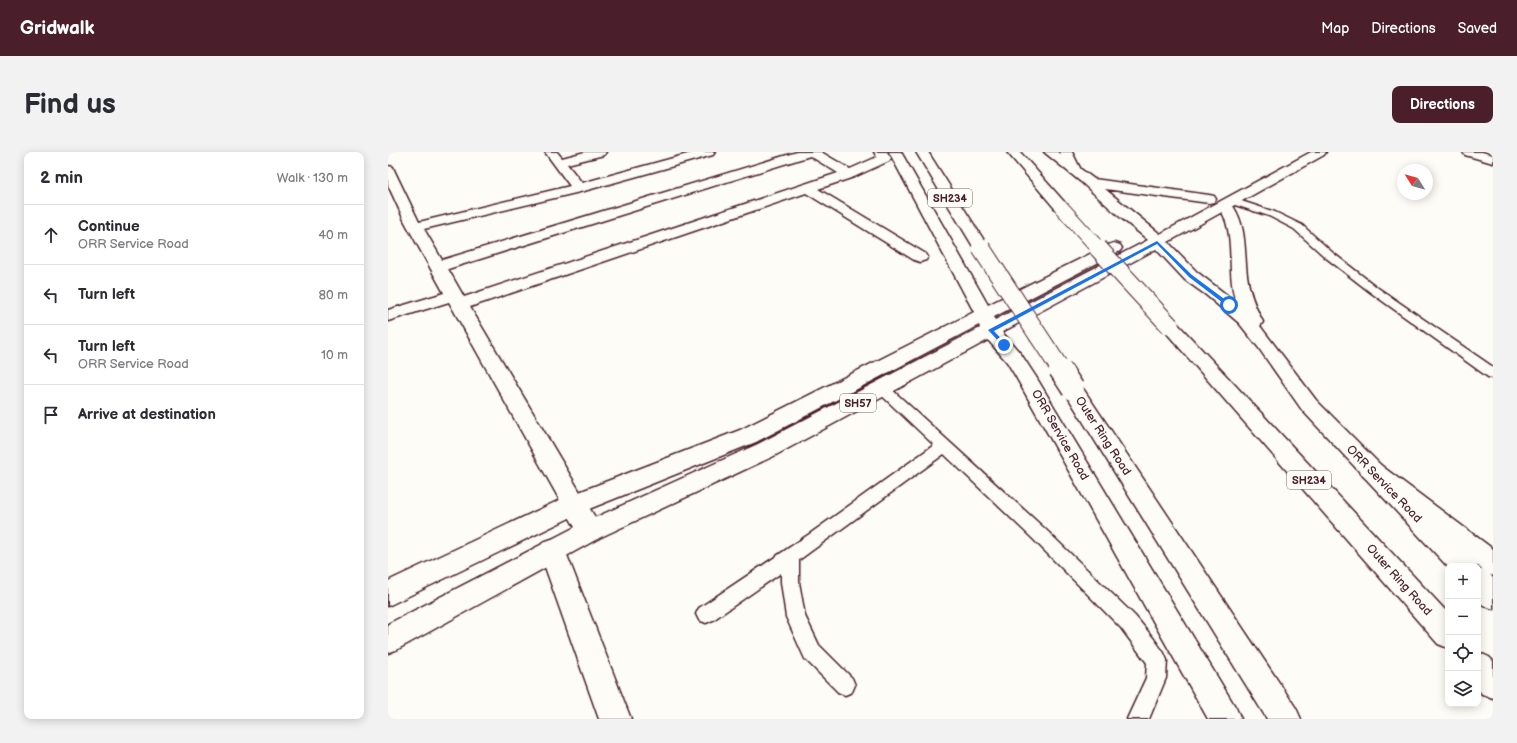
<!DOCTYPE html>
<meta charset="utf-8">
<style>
body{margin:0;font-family:"Balsamiq Sans",sans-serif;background:#f2f2f3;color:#2b2b33}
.controls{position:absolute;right:12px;bottom:12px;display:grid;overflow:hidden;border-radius:8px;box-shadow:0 2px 10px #0003}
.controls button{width:36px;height:36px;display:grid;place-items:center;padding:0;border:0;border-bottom:1px solid #e1e1e2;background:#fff;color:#2b2b33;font:20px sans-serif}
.compass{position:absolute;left:1009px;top:12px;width:36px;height:36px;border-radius:50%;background:#fff;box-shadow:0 2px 10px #0003;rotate:307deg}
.stop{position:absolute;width:12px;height:12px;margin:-9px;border:3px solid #1a73e8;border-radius:50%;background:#fff}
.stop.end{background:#1a73e8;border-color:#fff;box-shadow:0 1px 4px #0008}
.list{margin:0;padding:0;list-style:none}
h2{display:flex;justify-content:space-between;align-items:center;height:52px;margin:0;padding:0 16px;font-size:17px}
h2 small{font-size:13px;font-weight:400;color:#7c7c81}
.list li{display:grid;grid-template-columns:26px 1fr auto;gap:12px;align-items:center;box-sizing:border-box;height:60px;padding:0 16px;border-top:1px solid #e1e1e2}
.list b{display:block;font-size:15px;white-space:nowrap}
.list p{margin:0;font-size:13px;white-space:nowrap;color:#7c7c81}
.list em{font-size:13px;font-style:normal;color:#7c7c81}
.icon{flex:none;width:22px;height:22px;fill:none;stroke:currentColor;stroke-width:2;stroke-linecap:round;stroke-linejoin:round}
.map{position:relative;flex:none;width:1105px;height:567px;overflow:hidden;border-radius:8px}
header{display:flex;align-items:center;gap:24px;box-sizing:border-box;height:56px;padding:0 20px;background:#4a1f2b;color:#fff}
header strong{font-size:19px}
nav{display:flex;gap:22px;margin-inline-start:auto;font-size:14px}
.intro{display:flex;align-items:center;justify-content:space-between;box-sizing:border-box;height:96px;padding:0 24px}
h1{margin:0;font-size:28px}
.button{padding:10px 18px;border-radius:8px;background:#4a1f2b;color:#fff;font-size:14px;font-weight:700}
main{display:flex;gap:24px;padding:0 24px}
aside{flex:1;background:#fff;border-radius:8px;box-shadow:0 2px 10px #0003}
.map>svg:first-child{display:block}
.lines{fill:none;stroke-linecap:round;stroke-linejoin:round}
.service-casing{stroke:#4a1f2b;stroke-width:3}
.minor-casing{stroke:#4a1f2b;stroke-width:3}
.primary-casing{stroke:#4a1f2b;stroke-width:3}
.trunk-casing{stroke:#4a1f2b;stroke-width:3}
.motorway-casing{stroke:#4a1f2b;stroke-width:3}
.service{fill:#fdfcf7;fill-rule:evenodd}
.minor{fill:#fdfcf7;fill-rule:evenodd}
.primary{fill:#fdfcf7;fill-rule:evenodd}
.trunk{fill:#fdfcf7;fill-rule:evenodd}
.motorway{fill:#fdfcf7;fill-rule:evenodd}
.motorway-bridge-far2-casing{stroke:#4a1f2b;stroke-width:16;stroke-linecap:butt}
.motorway-bridge-far1-casing{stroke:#4a1f2b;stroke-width:20;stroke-linecap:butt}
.motorway-bridge-casing{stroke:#4a1f2b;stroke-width:25;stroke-linecap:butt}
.motorway-bridge-far2{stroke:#fdfcf7;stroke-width:14}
.motorway-bridge-far1{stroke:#fdfcf7;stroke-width:18}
.motorway-bridge{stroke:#fdfcf7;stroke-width:22}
.route{fill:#1a73e8}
.labels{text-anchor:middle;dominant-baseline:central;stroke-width:3;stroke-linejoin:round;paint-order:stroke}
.shield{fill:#fdfcf7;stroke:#806168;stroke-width:1}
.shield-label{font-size:11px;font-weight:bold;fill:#4a1f2b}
.street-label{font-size:12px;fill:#4a1f2b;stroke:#fdfcf7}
</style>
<header>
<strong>Gridwalk</strong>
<nav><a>Map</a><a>Directions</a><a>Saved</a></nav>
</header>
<div class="intro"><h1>Find us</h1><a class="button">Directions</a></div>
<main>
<aside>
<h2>2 min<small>Walk · 130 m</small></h2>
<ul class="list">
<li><svg class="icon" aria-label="ahead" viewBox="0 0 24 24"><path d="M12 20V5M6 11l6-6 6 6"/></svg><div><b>Continue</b><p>ORR Service Road</p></div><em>40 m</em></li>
<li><svg class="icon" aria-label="left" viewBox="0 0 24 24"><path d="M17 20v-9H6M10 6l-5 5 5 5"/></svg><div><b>Turn left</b></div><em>80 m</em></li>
<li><svg class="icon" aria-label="left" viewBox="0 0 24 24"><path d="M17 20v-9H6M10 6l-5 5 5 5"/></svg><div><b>Turn left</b><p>ORR Service Road</p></div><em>10 m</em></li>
<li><svg class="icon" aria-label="arrive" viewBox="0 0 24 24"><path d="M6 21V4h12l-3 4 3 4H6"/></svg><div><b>Arrive at destination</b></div></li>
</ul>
</aside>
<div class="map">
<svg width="1105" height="567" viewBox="0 0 1105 567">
<rect width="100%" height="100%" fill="#fdfcf7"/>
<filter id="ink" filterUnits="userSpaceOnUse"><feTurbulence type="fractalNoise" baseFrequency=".025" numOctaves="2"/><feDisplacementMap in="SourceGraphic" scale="8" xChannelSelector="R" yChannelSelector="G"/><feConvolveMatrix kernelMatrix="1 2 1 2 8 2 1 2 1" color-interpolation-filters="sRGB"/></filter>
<g filter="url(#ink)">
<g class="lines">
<g class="service-casing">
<g id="service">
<polygon points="844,46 887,60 914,73 945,101 990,136 1105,215 1105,226 1100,225 982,140 937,105 906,77 881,64 841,51 839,49"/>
<polygon points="495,232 500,234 656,376 747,464 766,487 776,501 779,508 778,526 761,567 739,567 758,526 759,511 733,476 644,386 556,302 411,408 411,430 417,464 431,493 464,526 467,533 464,540 457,543 450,540 417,507 398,465 393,430 393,421 325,468 318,471 311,468 308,462 311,456 423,381 546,293 490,240 488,237 490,234"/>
</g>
</g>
<g class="minor-casing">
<g id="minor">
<path d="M157 0H169L174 6 197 0H218L216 3 179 12 194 31 307 0H327L325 3 196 39 36 77 54 108 409 0H433L462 17 489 5 486 0H499L503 6 501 9 466 25 430 37 538 102 540 105 538 108 532 110 526 108 418 41 82 155 211 372 215 379 211 386 202 390 193 386 61 150 0 169V158L56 141 17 70 0 33V14L5 15 6 18 31 70 182 34ZM422 4 450 21 76 145 60 117Z"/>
<polygon points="672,0 684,0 693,18 692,21 682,21"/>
<polygon points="1075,0 1094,0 1105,3 1105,11 1077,3"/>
<polygon points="164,387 173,390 177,398 243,567 211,567 151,398 155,390"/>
</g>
</g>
<g class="primary-casing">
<g id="primary">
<path d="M501 0H513L600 153 720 93 726 91 732 93 734 96 732 99 606 165 607 168 760 88 732 65 693 30 656 0H670L706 27 821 43 826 44 828 47 826 50 821 51 717 37 772 82 923 0H938L936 3 845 54C859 75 856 99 859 123 861 140 867 155 875 170L872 174 928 248 1085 406 1089 414 1060 415 914 258 870 195 851 171 818 143 797 128 768 97 614 180 633 202 648 225 848 556 853 567H820L628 225 619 210 600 188 386 304 211 386 10 497 0 501V472L193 372 370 292 592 176 591 173 368 290 196 359 0 454V429L178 345 352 278 586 160ZM834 60C848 87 838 121 848 150L809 120 780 90Z"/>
<polygon points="1090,417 1100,420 1105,426 1105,457 1095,453 1090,447"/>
</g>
</g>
<g class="trunk-casing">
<polygon id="trunk" points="983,309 991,312 1105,397 1105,424 1096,420 1090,414 1088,414 975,324 971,318 975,312"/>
</g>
<g class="motorway-casing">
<g id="motorway">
<polygon points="528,0 540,0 599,93 596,96 591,98 586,96"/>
<polygon points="619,0 632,0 679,53 681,56 679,59 674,60 669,59"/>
<polygon points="782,168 788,170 1060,461 1060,496 1050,492 776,178 773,174 776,170"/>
<polygon points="685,230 692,232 908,556 913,567 879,567 675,237 678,232"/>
<polygon points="1090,500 1101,505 1105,509 1105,546 1094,542 1090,537"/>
</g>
</g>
<use href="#service" class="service"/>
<use href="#minor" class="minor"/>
<use href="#primary" class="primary"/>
<use href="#trunk" class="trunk"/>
<use href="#motorway" class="motorway"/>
<g class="motorway-bridge-far2-casing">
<g id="motorway-bridge-far2">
<polyline points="674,56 711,97"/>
<polyline points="591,93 593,97"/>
</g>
</g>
<g class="motorway-bridge-far1-casing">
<g id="motorway-bridge-far1">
<polyline points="593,96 673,218"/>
<polyline points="710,96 782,174"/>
</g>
</g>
<g class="motorway-bridge-casing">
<polyline id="motorway-bridge" points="672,217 685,237"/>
</g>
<use href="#motorway-bridge-far2" class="motorway-bridge-far2"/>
<use href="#motorway-bridge-far1" class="motorway-bridge-far1"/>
<use href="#motorway-bridge" class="motorway-bridge"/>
</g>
</g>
<polygon class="route" points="769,89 804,123 843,152 843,154 839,154 801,125 769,92 606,179 618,192 618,194 615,194 600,178"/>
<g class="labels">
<g class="shield">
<rect x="540" y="37" width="44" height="18" rx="3"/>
<rect x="452" y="242" width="36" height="18" rx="3"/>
<rect x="899" y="319" width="44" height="18" rx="3"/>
</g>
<g class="shield-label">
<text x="562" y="46">SH234</text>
<text x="470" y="251">SH57</text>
<text x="921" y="328">SH234</text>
</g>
<g class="street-label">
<text transform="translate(672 283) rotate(60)">ORR Service Road</text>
<text transform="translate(715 284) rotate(57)">Outer Ring Road</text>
<text transform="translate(996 332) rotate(46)">ORR Service Road</text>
<text transform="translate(1011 428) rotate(48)">Outer Ring Road</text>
</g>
</g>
</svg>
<div class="controls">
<button>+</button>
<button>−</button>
<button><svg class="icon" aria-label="locate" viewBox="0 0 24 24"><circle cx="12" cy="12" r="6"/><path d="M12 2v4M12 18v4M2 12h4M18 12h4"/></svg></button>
<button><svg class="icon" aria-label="layers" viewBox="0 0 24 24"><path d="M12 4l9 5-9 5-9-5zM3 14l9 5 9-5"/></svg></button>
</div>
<svg class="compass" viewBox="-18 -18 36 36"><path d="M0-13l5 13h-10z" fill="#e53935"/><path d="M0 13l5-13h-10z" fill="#7c7c81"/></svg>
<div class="stop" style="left:841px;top:153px"></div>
<div class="stop end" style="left:616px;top:193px"></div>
</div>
</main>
